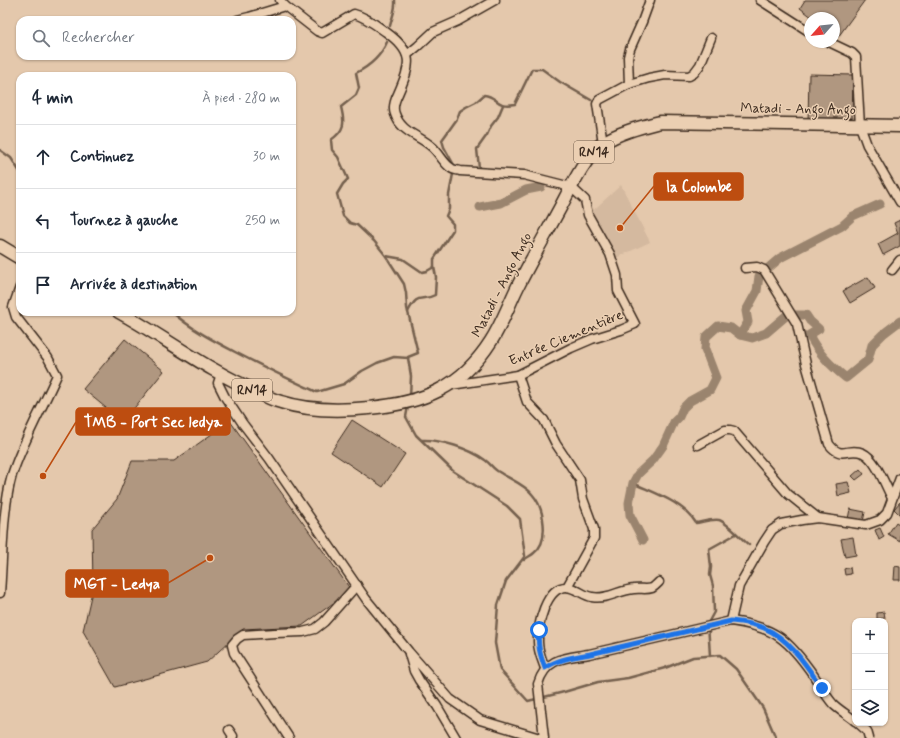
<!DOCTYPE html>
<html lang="fr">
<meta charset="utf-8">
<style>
body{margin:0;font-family:Mynerve,sans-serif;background:#f6f6f7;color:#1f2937}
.controls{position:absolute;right:12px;bottom:12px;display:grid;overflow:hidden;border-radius:8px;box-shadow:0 1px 3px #0004}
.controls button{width:36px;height:36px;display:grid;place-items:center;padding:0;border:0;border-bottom:1px solid #e0e1e3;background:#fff;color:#1f2937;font:20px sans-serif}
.compass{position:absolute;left:804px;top:12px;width:36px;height:36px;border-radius:50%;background:#fff;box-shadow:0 1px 3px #0004;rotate:243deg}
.stop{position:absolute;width:12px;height:12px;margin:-9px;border:3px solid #1a73e8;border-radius:50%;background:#fff}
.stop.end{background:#1a73e8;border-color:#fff;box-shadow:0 1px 4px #0008}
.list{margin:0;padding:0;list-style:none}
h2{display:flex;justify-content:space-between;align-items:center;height:52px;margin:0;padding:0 16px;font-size:17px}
h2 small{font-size:13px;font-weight:400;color:#747a83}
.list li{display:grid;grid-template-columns:26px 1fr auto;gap:12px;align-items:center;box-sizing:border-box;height:64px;padding:0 16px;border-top:1px solid #e0e1e3}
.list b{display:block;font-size:15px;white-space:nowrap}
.list em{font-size:13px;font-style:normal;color:#747a83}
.icon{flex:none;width:22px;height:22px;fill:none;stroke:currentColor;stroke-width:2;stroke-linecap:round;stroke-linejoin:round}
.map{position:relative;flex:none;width:900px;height:738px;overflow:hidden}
.search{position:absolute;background:#fff;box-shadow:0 1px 3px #0004;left:16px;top:16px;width:280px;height:44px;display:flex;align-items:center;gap:10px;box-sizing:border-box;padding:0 14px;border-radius:12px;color:#747a83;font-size:15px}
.panel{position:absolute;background:#fff;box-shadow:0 1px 3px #0004;left:16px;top:72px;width:280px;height:244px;border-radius:12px}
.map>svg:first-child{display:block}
.built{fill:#d4b99f}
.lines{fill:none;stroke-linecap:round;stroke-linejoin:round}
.stream{stroke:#74604e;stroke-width:2.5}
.canal{stroke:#9a846e;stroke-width:9}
.building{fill:#b09780;stroke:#3b2a1e}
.minor-casing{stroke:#3b2a1e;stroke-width:11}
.highway-casing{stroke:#3b2a1e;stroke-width:15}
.minor{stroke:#ebcfb2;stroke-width:8}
.highway{stroke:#ebcfb2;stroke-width:12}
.route{stroke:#1a73e8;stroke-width:5}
.labels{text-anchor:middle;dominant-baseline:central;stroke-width:3;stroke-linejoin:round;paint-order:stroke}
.shield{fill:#ebcfb2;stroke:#705c4a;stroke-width:1}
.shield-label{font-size:13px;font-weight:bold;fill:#3b2a1e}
.street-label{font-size:14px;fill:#3b2a1e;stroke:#ebcfb2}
.leader{fill:none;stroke:#bd4d10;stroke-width:1.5}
.callout-dot{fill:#bd4d10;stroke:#ebcfb2;stroke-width:1.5}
.callout{fill:#bd4d10;stroke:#bd4d10;stroke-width:1.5}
.callout-label{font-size:15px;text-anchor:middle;font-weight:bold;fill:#fff}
</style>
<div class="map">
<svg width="900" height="738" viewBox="0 0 900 738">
<rect width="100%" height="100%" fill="#e4c8ac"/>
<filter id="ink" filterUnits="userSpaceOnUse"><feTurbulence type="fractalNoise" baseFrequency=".025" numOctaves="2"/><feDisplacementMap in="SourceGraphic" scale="8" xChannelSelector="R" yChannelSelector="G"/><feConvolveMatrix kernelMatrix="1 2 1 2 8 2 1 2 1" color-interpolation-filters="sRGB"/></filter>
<g filter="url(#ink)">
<polygon class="built" points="621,185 650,242 616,258 588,215"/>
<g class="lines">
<g class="stream">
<path d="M390 26C392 17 396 10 395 0"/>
<path d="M387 42C381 56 370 66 356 73L359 88 356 95 341 107C345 123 345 130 331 140L332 150 338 157 348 179 343 184 337 194 343 216 350 223 357 225 374 241 386 256 404 284 406 293 407 308 418 353 408 357"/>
<polyline points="0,150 11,158 20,172"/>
<path d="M454 165 444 147 442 140 457 119 460 111 466 107 476 102 484 95C498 96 495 108 515 104L532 69H542L560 82 591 100"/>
<polyline points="479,168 477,149 487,135 491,126 498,117 503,105"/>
<polyline points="386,256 403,259 422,272 427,271 434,267"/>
<path d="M172 312C191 329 214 341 237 353 264 367 290 380 317 392L344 384 362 371 377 363 394 357 408 358 411 376 410 397"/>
<path d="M408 312C419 291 420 303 435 295L436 277 434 267V259L453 230V224L446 216 449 209V195L453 174"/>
<polyline points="408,406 406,417 416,435 453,471 507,506 520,519 525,556 506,581 498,605 495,643 500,670 528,701 564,692 598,682 628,678 665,668 693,657 720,655 736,669 763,708 776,738"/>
<path d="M422 440C440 439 470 449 485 460 490 463 493 469 499 472 508 478 525 485 532 494 544 507 550 541 534 553 531 556 527 557 524 560"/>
<path d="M633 483C654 493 683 502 696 523 702 522 712 519 719 520 727 522 741 539 749 545"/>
<polyline points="710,656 708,623 714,612 713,586 710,575 711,567 709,549 736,534"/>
</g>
<g class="canal">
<polyline points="480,207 501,203 526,190 541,187"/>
<polyline points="740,335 748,322 746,311 757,291 759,276 780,258 842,226 853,216 880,204"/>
<path d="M643 540 630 515 629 503 633 483 638 474 653 460 663 446 674 422 679 417 683 408 690 401 710 390 716 378 705 349 706 337 718 326 731 328 740 335 752 338 766 333 787 315H806L810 321 819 329 809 335C819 354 830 365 846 378L868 360 872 345 883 334 900 321"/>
</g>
</g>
<g class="building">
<polygon points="805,0 865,0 838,37 834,34 834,18 813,18 800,8"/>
<polygon points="809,74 853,75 852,122 808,121"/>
<polygon points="900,220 900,246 883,255 878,244 898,233 894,223"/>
<polygon points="868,277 875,288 850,303 843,291"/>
<polygon points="125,339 164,371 123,422 83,389"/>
<polygon points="352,420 405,454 383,487 331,452"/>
<polygon points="230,421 351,590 302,626 243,629 207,662 115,687 83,631 93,587 92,529 117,499 132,461 174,461"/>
<polygon points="860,469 864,474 856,480 852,476"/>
<polygon points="848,482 851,493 838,496 836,484"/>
<polygon points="900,502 900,515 894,509"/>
<polygon points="850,509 865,512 863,522 848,519"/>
<polygon points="896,522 900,525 900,541 888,534"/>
<polygon points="880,528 884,537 879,540 875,530"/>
<polygon points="853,537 856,555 845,557 841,539"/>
<polygon points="895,566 900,567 900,580 894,580"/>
<polygon points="850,567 851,574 845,575 844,569"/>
<polygon points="884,612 885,618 877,619 877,613"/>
</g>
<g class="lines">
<g class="minor-casing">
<g id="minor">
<path d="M280 0 285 6 317 31 322 33 354 14C366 17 376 25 386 32 415 53 411 64 398 94 395 100 392 107 395 114 401 132 418 135 431 146 439 152 443 163 451 168 453 170 457 170 460 171L524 175 571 187 585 200 588 215 610 254 617 275 618 291 635 324 621 330 592 339 571 348 518 375 451 385"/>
<polyline points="760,0 810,32"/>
<polyline points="237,20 249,17 285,6"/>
<polyline points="829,42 852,53 856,57 860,126 867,145 900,202"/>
<polyline points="407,55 418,46 433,32 458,21 495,0"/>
<polyline points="629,84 628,57 630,49 642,22 650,0"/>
<polyline points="603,143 597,104 599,100 629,84 649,78 665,75 689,76 694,73 700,65 711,38"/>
<path d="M745 268 757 267 764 270 797 324 806 364 829 444C842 461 848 446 863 453 876 459 885 485 892 498"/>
<polyline points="892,270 900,260"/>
<polyline points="221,374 218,383 225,397 243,424 269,458 366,599 409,652 450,699 480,720 540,738"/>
<polyline points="518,375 527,402 544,420 556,444 580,480 583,499 594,529 594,538 567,587"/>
<polyline points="698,445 725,430 730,430 734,431 788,494 818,518"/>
<path d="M0 593C3 556 2 511 12 475 23 441 43 407 57 375L48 358 16 317 13 307 20 287"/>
<polyline points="731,621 739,586 764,542 772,530 781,524 802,520 818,518 866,525 880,520 887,513 900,478"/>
<polyline points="409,654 414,671 419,680 437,706 456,738"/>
<path d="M545 668C542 660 538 651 538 642 537 626 546 586 567 587 576 588 584 596 592 597 607 600 619 590 634 589 640 588 646 590 652 588 654 587 657 584 659 582"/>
<polyline points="858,723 867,731 869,738"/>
<polyline points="229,730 233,736 232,738"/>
<polyline points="289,738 234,653 232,645 237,639 243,635 275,633 303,632 315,629 324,622 357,585"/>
<path d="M544 738 538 684C546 657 566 658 589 654L731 621C775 627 789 640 814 676 820 685 826 696 833 704 839 710 848 715 855 721"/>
</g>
</g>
<g class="highway-casing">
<g id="highway">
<polyline points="0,246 20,258"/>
<path d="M119 312C166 338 208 371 258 392 265 396 273 400 281 402 309 411 339 411 369 408 423 403 461 388 491 341 502 324 509 304 518 286 531 260 546 234 560 208 570 189 586 155 603 143 620 132 641 127 660 122L900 126"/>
</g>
</g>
<use href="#minor" class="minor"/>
<use href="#highway" class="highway"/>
</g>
</g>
<g class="lines" filter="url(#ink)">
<path class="route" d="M539 630C537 644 540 655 545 668 558 659 574 657 590 654L731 621C742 622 754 624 764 628 790 639 806 665 822 688"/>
</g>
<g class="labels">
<g class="shield">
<rect x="574" y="141" width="40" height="22" rx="3"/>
<rect x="232" y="379" width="40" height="22" rx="3"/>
</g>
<g class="shield-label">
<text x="594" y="152">RN14</text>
<text x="252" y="390">RN14</text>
</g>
<g class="street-label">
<text transform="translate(798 109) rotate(1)">Matadi - Ango Ango</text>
<text transform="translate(502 285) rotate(-63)">Matadi - Ango Ango</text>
<text transform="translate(566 338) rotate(-23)">Entrée Ciementière</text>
</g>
</g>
<path class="leader" d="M620 228L654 186M43 476L76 422M210 558L168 583"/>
<g class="callout-dot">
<circle cx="620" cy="228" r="4"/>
<circle cx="43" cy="476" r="4"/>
<circle cx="210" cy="558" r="4"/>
</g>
<g class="callout">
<rect x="654" y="173" width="89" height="27" rx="4"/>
<rect x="76" y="408" width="154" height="27" rx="4"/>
<rect x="66" y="570" width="102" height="27" rx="4"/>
</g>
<g class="callout-label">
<text x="699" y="192">la Colombe</text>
<text x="153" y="427">TMB - Port Sec ledya</text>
<text x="117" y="589">MGT - Ledya</text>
</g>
</svg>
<div class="controls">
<button>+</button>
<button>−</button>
<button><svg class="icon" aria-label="layers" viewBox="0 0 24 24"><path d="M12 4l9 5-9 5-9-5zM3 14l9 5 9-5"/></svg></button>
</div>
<svg class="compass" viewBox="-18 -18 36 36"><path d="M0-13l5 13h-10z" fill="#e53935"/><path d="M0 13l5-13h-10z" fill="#747a83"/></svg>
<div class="stop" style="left:539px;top:630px"></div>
<div class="stop end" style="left:822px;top:688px"></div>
<div class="search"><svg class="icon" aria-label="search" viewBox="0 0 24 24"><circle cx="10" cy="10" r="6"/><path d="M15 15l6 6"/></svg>Rechercher</div>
<section class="panel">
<h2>4 min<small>À pied · 280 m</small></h2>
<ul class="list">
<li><svg class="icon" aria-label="ahead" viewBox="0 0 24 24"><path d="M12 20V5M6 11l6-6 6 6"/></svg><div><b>Continuez</b></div><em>30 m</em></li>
<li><svg class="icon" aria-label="left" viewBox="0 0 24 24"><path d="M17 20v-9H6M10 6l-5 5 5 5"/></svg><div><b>Tournez à gauche</b></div><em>250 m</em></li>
<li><svg class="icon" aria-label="arrive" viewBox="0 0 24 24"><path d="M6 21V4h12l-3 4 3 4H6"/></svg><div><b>Arrivée à destination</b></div></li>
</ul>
</section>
</div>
